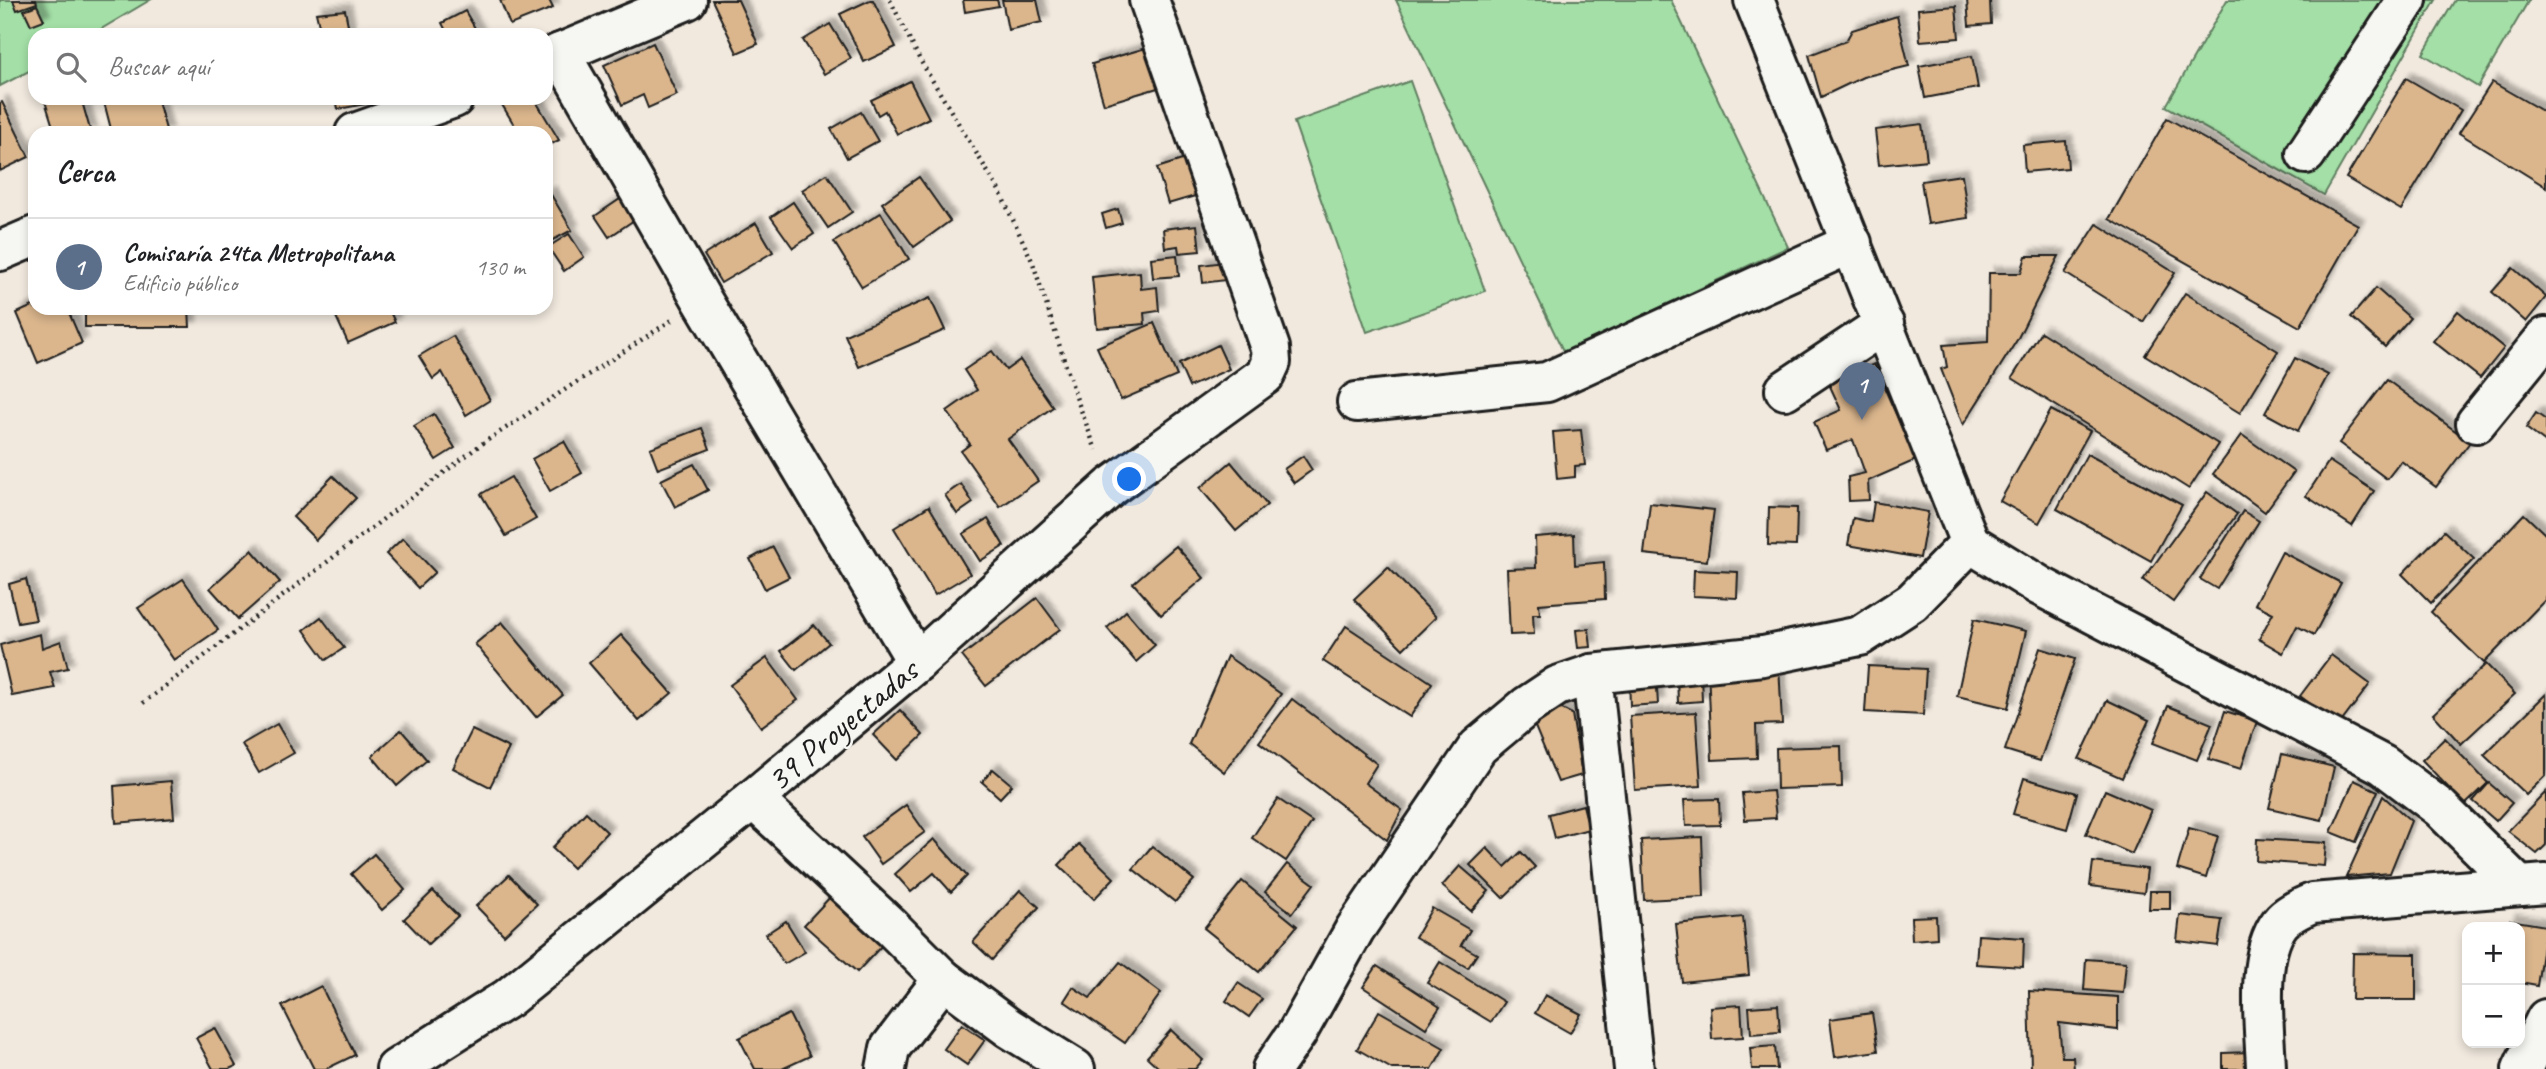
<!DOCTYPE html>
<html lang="es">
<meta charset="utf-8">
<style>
body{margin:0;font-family:Caveat,sans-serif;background:#f2f2f2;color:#202124}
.controls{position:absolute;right:21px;bottom:21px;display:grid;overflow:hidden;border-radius:14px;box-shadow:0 4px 10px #0003}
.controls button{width:63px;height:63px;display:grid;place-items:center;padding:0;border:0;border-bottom:2px solid #e0e0e0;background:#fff;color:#202124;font:35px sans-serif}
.you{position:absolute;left:1130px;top:480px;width:24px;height:24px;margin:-18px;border:5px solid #fff;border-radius:50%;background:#1a73e8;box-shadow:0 0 0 10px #1a73e833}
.badge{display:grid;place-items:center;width:46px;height:46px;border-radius:50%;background:#1c1c1c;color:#fff;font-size:23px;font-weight:700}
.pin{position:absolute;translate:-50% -58px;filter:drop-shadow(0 2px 4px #0008)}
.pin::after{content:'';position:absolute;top:37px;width:24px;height:21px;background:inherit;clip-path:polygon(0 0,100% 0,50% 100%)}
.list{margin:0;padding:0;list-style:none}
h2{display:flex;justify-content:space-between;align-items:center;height:91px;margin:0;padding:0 28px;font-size:30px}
h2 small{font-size:23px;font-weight:400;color:#757577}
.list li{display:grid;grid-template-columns:46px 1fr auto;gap:21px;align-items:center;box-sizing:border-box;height:98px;padding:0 28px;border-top:2px solid #e0e0e0}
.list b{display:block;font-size:26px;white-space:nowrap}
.list p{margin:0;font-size:23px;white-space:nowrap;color:#757577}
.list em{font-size:23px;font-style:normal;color:#757577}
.icon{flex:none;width:38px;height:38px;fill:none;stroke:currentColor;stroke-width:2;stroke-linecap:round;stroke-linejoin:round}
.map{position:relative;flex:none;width:2546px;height:1069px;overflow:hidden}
.search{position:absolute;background:#fff;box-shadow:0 4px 10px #0003;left:28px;top:28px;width:525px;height:77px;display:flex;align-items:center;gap:18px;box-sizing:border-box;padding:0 24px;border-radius:21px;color:#757577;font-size:26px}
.panel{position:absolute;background:#fff;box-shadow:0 4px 10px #0003;left:28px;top:126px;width:525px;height:189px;border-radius:21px}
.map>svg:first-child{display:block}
.green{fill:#a3dfa6;stroke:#607e61;stroke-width:2}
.building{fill:#dbb68d;stroke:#1c1c1c;stroke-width:2;filter:url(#shadow)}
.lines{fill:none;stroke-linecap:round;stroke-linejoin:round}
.minor-casing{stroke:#1c1c1c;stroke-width:44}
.path{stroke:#1c1c1c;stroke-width:4.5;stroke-dasharray:2 5;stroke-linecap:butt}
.minor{stroke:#f6f6f2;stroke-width:38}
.labels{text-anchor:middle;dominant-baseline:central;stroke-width:5;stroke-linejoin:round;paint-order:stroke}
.street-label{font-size:35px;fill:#1c1c1c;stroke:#f6f6f2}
</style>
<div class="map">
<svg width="2546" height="1069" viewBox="0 0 2546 1069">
<defs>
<filter id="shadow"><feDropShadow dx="6" dy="-6" stdDeviation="2" flood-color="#0004"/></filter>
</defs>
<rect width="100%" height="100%" fill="#f1e9de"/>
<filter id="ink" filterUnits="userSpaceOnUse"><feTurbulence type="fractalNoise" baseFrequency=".0143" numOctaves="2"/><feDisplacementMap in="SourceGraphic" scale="14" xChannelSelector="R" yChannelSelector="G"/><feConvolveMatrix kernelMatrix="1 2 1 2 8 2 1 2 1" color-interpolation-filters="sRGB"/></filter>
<g filter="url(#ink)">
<g class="green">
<polygon points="0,0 150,0 91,35 35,35 35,68 0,86"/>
<polygon points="1396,0 1671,0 1788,247 1564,353"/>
<polygon points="2227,0 2436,0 2324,195 2166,106"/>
<polygon points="2455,0 2529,0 2478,87 2423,54"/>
<polygon points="1410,81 1485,291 1367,332 1294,122"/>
</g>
<g class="building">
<polygon points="13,0 36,0 37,3 17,10"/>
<polygon points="500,0 549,0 553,8 510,25"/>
<polygon points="712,0 738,0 758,44 737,53"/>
<polygon points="870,0 873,0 896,47 864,62 840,14"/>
<polygon points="963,0 997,0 999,6 965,12"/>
<polygon points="1002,0 1037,0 1042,22 1008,30"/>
<polygon points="1967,0 1990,0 1991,24 1969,26"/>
<polygon points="37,5 44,20 31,25 24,10"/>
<polygon points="1956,6 1959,38 1920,41 1918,9"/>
<polygon points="345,10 350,35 316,35 321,34 316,13"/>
<polygon points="465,11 479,35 448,35 442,23"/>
<polygon points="1897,16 1909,66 1863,77 1821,97 1809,55 1846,41 1852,30"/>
<polygon points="830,24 851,58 824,74 803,40"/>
<polygon points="653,43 677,95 648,108 643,95 622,105 604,65"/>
<polygon points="1149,47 1161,87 1104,104 1092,64"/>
<polygon points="1972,56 1978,88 1925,98 1919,66"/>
<polygon points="2406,78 2461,110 2401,210 2346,178"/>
<polygon points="910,81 929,118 897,134 885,111 878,115 871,100"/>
<polygon points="2492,82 2546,113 2546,187 2459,133"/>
<polygon points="44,98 81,98 91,133 55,133"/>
<polygon points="122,98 157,98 167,133 112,133 104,102"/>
<polygon points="336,98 364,98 366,104 338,109"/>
<polygon points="509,98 534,98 559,140 546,147 546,133 519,133 501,103"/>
<polygon points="2,102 29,157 0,171 0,103"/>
<polygon points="861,112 878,141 847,158 831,129"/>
<polygon points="2167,118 2358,225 2300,327 2109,219"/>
<polygon points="1922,124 1927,160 1879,165 1875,130"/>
<polygon points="2066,141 2068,168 2025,172 2023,145"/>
<polygon points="1201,154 1212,191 1168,204 1157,168"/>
<polygon points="827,174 852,212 828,228 802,190"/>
<polygon points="1962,175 1968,218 1928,224 1921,181"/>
<polygon points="919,177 950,221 914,247 882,203"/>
<polygon points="550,193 572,230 551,241 546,232 546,195"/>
<polygon points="626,195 640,216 609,237 595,216"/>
<polygon points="793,202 814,234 793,248 771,217"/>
<polygon points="1118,209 1122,223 1106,228 1102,214"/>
<polygon points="881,213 909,259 862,287 834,242"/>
<polygon points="756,223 773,252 721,283 704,255"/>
<polygon points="2097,224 2175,273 2143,322 2065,273"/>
<polygon points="1197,225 1200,251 1179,253 1178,246 1165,248 1163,229"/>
<polygon points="569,234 584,257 564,271 548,247"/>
<polygon points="1177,255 1179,276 1153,278 1151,258"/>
<polygon points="2026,256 2059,256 2017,340 1963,425 1941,369 1947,367 1943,345 1988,342 1989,273 2021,273"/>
<polygon points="1224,262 1226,280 1203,283 1201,265"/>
<polygon points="2513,268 2546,297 2526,322 2492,292"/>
<polygon points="1140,272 1141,289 1157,287 1159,311 1144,313 1145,324 1097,328 1092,277"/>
<polygon points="2376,288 2410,318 2385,347 2351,317"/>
<polygon points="2185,293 2278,351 2240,413 2145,355"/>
<polygon points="930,298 945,330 859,367 845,335"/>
<polygon points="35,305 35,308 67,308 82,343 38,363 17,313"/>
<polygon points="85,308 189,308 190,327 85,327"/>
<polygon points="332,308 388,308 395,322 348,343"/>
<polygon points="2458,311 2504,348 2480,378 2433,341"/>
<polygon points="1154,323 1177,376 1121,400 1097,347"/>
<polygon points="2041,332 2218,444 2189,489 2012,378"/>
<polygon points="453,336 490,400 466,415 442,372 433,379 419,356"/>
<polygon points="1218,345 1229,369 1189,387 1179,364"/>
<polygon points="992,351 1006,370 1020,360 1053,407 1008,439 1038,481 1000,507 961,451 970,444 947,411 977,390 964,370"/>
<polygon points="2295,358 2328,375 2298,431 2265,413"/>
<polygon points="1874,364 1916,460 1868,481 1869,500 1849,501 1848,477 1865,473 1853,440 1826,450 1814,422 1841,410 1829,384"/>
<polygon points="2387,380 2470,442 2436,487 2401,461 2387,479 2339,443"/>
<polygon points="2051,410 2090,431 2039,523 2000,501"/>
<polygon points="2536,413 2546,420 2546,443 2526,428"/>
<polygon points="434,414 455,448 436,460 414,426"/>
<polygon points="702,428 710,449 658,469 650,448"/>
<polygon points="1581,430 1585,465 1575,466 1575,477 1557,479 1553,432"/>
<polygon points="2242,435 2294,472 2265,512 2213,474"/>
<polygon points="564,441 582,473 550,491 532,459"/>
<polygon points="2087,454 2182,505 2151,561 2057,509"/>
<polygon points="1303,456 1312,470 1294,483 1284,469"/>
<polygon points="2329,461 2374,491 2352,526 2306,496"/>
<polygon points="1231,462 1267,505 1236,531 1200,488"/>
<polygon points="694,464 708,490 675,507 661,480"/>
<polygon points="333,476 356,498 316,540 293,517"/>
<polygon points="511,477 536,519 506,536 481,494"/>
<polygon points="961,484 973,503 957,514 945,495"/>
<polygon points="2207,492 2237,514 2173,602 2143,580"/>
<polygon points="1874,502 1928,512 1920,558 1848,545 1853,518 1871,522"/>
<polygon points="1650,503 1714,510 1707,561 1644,554"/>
<polygon points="929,506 970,574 935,595 894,528"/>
<polygon points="1769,507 1797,508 1796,546 1768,545"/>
<polygon points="2243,511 2259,521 2217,589 2200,579"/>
<polygon points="2524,514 2546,535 2546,599 2484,663 2431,612"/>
<polygon points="988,519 1004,546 980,561 963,534"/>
<polygon points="2444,531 2474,559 2431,603 2402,574"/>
<polygon points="1574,534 1575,565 1604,562 1605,599 1539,604 1540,614 1533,614 1534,634 1510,635 1507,569 1536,568 1535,537"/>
<polygon points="403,538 435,572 418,588 386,554"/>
<polygon points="1176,546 1204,578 1161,615 1133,583"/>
<polygon points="773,547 789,577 765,589 750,559"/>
<polygon points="252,550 280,582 238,619 210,588"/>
<polygon points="2282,552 2341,583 2314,635 2297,626 2283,653 2259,639 2273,613 2255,604"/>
<polygon points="1388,567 1436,617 1403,649 1354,599"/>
<polygon points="1694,570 1738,572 1737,598 1693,596"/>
<polygon points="26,579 36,620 18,623 9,584"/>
<polygon points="183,579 218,630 174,660 138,608"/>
<polygon points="1037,598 1060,629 986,686 962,656"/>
<polygon points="1126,611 1155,645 1136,662 1107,628"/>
<polygon points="321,617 344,648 326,660 304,630"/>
<polygon points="1974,619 2026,631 2008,708 1957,696"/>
<polygon points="502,622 563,695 536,717 475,644"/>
<polygon points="814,625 829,643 796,670 781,651"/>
<polygon points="1346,626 1432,683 1410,717 1323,661"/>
<polygon points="1589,629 1591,647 1578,648 1576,630"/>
<polygon points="40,634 42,648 61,641 68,668 50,672 55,688 12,696 0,645"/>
<polygon points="621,635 672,693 639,721 589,663"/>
<polygon points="2040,648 2075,659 2040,761 2005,750"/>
<polygon points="2331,655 2370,684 2339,725 2300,696"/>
<polygon points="1227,656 1281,694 1224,772 1189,744"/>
<polygon points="767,658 798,700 761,727 730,685"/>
<polygon points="1779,664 1782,724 1756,725 1757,758 1712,760 1708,668"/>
<polygon points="2486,664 2515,694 2461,744 2433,714"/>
<polygon points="1868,666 1926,669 1923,715 1865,712"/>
<polygon points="1656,674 1658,704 1630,706 1629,675"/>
<polygon points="1701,674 1702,701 1678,703 1677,675"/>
<polygon points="2546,694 2546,775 2526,795 2484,755"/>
<polygon points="1292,699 1377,764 1365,783 1402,810 1387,840 1259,742"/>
<polygon points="2107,700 2149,720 2122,778 2079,759"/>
<polygon points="2168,706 2212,724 2197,760 2153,743"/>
<polygon points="1562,709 1572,714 1582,775 1558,782 1533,722 1547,713"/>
<polygon points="900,710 923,735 897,760 873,735"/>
<polygon points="2225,711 2257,721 2241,769 2209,759"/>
<polygon points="1696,712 1701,786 1635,790 1630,716"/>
<polygon points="277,724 294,753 259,773 242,744"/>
<polygon points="401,730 427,760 397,786 372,756"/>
<polygon points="472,730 509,748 490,787 453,768"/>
<polygon points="2445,738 2488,783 2465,805 2422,760"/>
<polygon points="1841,746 1842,787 1777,789 1776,748"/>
<polygon points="2282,754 2334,767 2322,820 2269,808"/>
<polygon points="993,769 1012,785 1000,798 982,782"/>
<polygon points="2024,778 2077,793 2067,829 2013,814"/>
<polygon points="2354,780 2378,791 2356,842 2331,832"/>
<polygon points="171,781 174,818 116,823 114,786"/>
<polygon points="2489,783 2512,803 2496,821 2473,801"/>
<polygon points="2105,790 2151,810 2132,854 2086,834"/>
<polygon points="1773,791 1776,818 1745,820 1742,793"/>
<polygon points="2546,792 2546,845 2537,854 2508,831"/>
<polygon points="2383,796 2411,821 2390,873 2346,877"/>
<polygon points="1278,799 1312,822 1286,861 1252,838"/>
<polygon points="1719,799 1720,825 1686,826 1684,800"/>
<polygon points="906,805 925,832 881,864 862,837"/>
<polygon points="1583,805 1589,829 1555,838 1549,814"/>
<polygon points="586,812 607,832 573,868 552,848"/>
<polygon points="2189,828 2218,836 2206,878 2177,869"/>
<polygon points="1702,837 1704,897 1644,900 1641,840"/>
<polygon points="934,839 967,876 951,892 934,873 911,892 895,874"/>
<polygon points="2257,839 2326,843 2324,866 2256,861"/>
<polygon points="1079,844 1114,878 1094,899 1059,865"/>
<polygon points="1152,846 1194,880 1175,902 1133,869"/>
<polygon points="1487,848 1505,867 1521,852 1535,867 1503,898 1470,865"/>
<polygon points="374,854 405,890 382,910 351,874"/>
<polygon points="2093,862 2147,869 2144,893 2090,886"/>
<polygon points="1287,864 1314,884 1292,913 1265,892"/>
<polygon points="1460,866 1489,891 1471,911 1442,886"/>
<polygon points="509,875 537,904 504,935 476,906"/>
<polygon points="1242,881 1297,926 1259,972 1204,928"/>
<polygon points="1020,890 1039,907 992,960 973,942"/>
<polygon points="433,891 458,916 428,944 404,919"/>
<polygon points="2150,891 2170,891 2170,909 2149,909"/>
<polygon points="832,895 885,942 857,972 804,925"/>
<polygon points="1432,908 1470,930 1461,945 1477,954 1468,968 1415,937"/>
<polygon points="2180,915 2222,920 2218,946 2177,941"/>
<polygon points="1936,916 1937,938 1912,940 1911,917"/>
<polygon points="1743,917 1749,975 1682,982 1676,924"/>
<polygon points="2510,920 2546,926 2537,986 2520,983 2520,927 2508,927"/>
<polygon points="786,921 805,952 784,964 766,934"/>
<polygon points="1978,935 2024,938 2023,967 1976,964"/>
<polygon points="2353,953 2416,954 2416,1000 2352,1000"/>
<polygon points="2086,959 2126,962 2123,993 2084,990"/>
<polygon points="1120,962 1161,993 1125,1043 1064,1001 1073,987 1090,998"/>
<polygon points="1440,962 1504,1002 1491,1022 1427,983"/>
<polygon points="1377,966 1440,1007 1426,1028 1363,987"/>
<polygon points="1238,983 1262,999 1249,1017 1226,1001"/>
<polygon points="321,986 355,1055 326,1069 314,1069 282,1006"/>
<polygon points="2029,991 2118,997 2118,1030 2059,1023 2062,1057 2073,1057 2074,1069 2031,1068"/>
<polygon points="1545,995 1581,1014 1570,1033 1535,1013"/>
<polygon points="1741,1005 1743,1037 1712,1039 1710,1007"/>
<polygon points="1778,1005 1780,1032 1751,1034 1749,1007"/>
<polygon points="1379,1011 1444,1048 1432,1069 1392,1069 1357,1049"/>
<polygon points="1872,1013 1878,1051 1835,1057 1830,1019"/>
<polygon points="789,1014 810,1056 782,1069 755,1069 739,1038"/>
<polygon points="962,1024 985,1040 967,1065 944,1049"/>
<polygon points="215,1028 236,1066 229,1069 213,1069 196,1038"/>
<polygon points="1171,1030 1203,1060 1195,1069 1160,1069 1147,1057"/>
<polygon points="1775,1046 1777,1069 1752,1069 1750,1048"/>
<polygon points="2251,1052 2252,1069 2223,1069 2223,1053"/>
</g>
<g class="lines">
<g class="minor-casing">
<g id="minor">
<polyline points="1754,0 1970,543 2040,586 2383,765 2440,808 2519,886"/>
<polyline points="560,53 702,300 917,662"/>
<polyline points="546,59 687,0"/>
<polyline points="355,133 454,98"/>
<polyline points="2306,154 2407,0"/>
<polyline points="0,251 35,236"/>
<polyline points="1785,390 1884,324"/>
<polyline points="1357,402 1547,382 1852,243"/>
<polyline points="2476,423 2546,337"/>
<polyline points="1592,674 1634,1069"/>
<polyline points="753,799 892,928 943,979 1009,1028 1075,1069"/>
<polyline points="396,1069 508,998 753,799 917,662 1112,486 1265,375 1271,362 1270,348 1149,0"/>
<polyline points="886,1069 890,1048 943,979"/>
<polyline points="1272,1069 1297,1033 1355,929 1478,747 1527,706 1557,686 1592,674 1763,656 1860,636 1912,602 1970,543"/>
<path d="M2266 1069C2265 1028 2254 958 2280 923 2288 913 2301 908 2312 903L2546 884"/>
<polyline points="2522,1069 2546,1019"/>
</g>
</g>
<g class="path">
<polyline points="890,0 920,60 1000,192 1033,263 1076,397 1096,450"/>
<polyline points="143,703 480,445 672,320"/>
</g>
<use href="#minor" class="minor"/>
</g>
</g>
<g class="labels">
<g class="street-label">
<text transform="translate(842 725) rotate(-40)">39 Proyectadas</text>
</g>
</g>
</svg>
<div class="controls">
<button>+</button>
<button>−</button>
</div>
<div class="you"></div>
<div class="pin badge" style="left:1862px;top:420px;background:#5c6f8a">1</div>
<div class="search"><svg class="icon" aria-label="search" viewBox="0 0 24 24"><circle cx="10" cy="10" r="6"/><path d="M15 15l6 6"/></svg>Buscar aquí</div>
<section class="panel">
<h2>Cerca<small></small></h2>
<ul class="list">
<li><span class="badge" style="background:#5c6f8a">1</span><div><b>Comisaría 24ta Metropolitana</b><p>Edificio público</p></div><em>130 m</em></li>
</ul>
</section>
</div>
